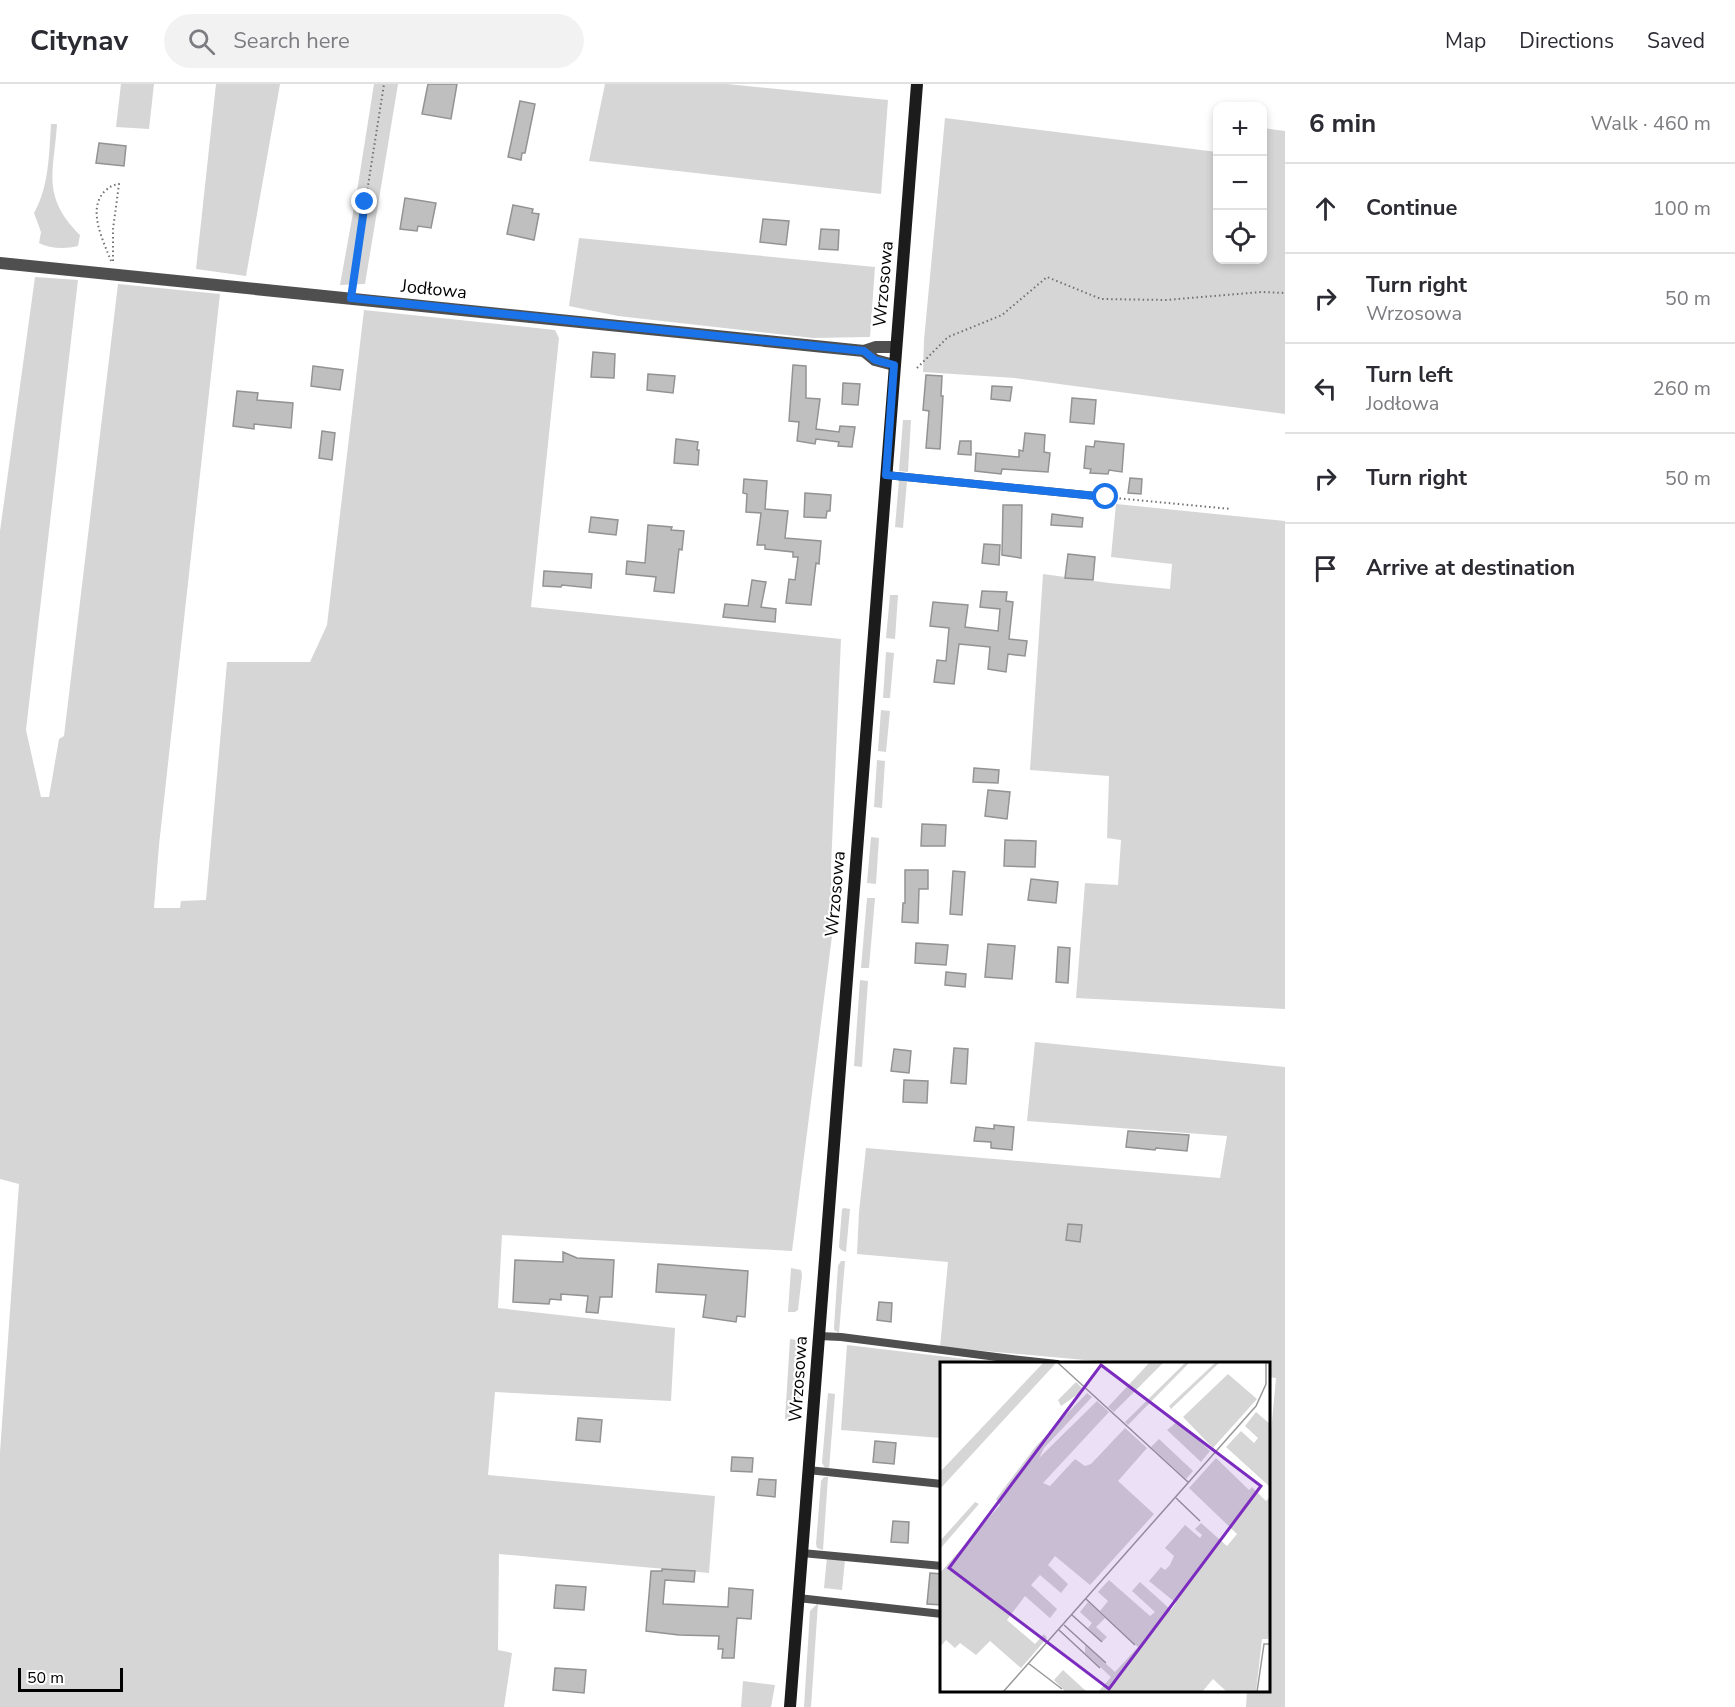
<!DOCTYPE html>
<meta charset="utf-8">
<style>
body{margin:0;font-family:"Nunito Sans",sans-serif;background:#f2f2f3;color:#2b2b33}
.controls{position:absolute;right:18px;top:18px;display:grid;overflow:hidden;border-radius:12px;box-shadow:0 3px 9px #0003}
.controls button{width:54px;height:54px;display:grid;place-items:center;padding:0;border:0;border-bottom:2px solid #e1e1e2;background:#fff;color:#2b2b33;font:30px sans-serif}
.scale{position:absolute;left:18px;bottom:15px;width:105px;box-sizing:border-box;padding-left:6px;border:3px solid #000;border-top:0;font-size:16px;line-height:21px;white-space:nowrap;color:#000;-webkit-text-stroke:4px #fff;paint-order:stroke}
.stop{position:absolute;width:18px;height:18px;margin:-14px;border:4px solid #1a73e8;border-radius:50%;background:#fff}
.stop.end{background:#1a73e8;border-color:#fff;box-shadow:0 2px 6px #0008}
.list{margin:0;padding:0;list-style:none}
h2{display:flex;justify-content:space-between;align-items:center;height:78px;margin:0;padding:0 24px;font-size:26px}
h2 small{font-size:20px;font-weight:400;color:#7c7c81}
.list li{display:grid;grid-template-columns:39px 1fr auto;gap:18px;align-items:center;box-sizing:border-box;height:90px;padding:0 24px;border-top:2px solid #e1e1e2}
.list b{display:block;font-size:22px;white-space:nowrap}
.list p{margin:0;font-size:20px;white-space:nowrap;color:#7c7c81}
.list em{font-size:20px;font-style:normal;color:#7c7c81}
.icon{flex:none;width:33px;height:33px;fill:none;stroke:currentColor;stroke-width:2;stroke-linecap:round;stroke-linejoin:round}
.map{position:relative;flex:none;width:1285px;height:1623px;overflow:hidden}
header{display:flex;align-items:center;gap:36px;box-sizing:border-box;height:84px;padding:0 30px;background:#fff;border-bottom:2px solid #e1e1e2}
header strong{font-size:28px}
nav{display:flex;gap:33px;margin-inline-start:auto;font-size:21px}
.search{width:420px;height:54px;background:#f2f2f3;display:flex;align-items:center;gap:15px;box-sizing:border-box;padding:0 21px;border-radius:33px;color:#7c7c81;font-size:22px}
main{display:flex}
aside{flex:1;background:#fff}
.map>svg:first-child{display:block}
.green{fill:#d6d6d6}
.building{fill:#bfbfbf;stroke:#939393;stroke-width:1.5}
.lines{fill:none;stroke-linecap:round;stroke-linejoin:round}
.path{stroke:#717171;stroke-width:2;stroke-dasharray:1.5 3;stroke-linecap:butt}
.lane{stroke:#4f4f4f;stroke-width:8}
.street{stroke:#4f4f4f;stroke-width:12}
.secondary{stroke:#1c1c1c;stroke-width:12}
.route{stroke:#1a73e8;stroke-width:8}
.labels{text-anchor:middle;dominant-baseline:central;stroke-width:4.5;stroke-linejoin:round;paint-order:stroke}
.street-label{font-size:18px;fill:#000;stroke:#fff}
.inset-road{fill:none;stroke:#999;stroke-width:1.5}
.view{fill:#7b2cbf;fill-opacity:0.15;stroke:#7b2cbf;stroke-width:3}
.inset-edge{fill:none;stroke:#000;stroke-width:3}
</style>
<header>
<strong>Citynav</strong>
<div class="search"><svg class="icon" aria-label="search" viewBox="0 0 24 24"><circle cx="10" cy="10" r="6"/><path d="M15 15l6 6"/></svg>Search here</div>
<nav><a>Map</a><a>Directions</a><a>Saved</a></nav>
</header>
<main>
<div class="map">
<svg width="1285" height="1623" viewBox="0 0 1285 1623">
<rect width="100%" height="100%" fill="#fff"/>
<g class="green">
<polygon points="121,0 154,0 149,45 116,43"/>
<polygon points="216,0 280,0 246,192 196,185"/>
<polygon points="374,0 398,0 365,200 340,201 358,101"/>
<polygon points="605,0 727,0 888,16 881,110 589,77"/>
<polygon points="945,34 1217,68 1218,176 1262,176 1263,44 1285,47 1285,330 1015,294 923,288 924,256"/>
<path d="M51 40H57C54 88 41 112 80 151L78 162C66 165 50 165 39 159L41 148 34 129C49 103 49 70 51 40Z"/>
<polygon points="579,154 875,183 870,253 813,254 618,232 569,222"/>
<polygon points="35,193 78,196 26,646 41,713 49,713 59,655 64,652 118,200 220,210 159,761 154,824 180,824 181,817 206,816 227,578 310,578 327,541 364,226 555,246 559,254 531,523 841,555 831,783 832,852 792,1167 502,1151 498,1224 675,1244 671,1317 495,1308 488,1391 715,1412 709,1489 499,1470 498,1566 512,1569 504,1623 0,1623 0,1368 19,1100 0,1095 0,447"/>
<polygon points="903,336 911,336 908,388 899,387"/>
<polygon points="899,396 907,397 903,444 895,443"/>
<polygon points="1116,420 1285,437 1285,925 1076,914 1085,799 1118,801 1121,756 1107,754 1109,692 1030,686 1043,490 1109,499 1170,505 1172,480 1111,473"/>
<polygon points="890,511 898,511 895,555 886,554"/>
<polygon points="886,568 894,569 890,614 883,614"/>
<polygon points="881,626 890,627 886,668 878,667"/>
<polygon points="877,676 885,677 882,724 874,723"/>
<polygon points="871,753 879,754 876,800 867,799"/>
<polygon points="867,814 875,814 869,884 861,884"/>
<polygon points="860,896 868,897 862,983 854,982"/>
<polygon points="1035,958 1285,983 1285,1623 1246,1623 1247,1607 1268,1606 1268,1381 1276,1294 1269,1293 1268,1280 1118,1279 940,1263 948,1178 857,1170 859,1128 866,1064 1220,1094 1227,1052 1027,1037"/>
<polygon points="844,1124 850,1125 846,1168 841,1166 839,1163 842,1125"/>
<polygon points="841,1177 845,1177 839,1249 834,1246 834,1244 838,1182"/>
<polygon points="791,1184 801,1186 802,1191 798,1226 795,1228 788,1228"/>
<path d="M790 1255C797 1255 800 1258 803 1265L799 1330 796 1334 785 1335Z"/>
<polygon points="847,1261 990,1278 990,1279 942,1280 941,1354 841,1346"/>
<polygon points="828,1309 835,1310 829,1385 825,1384 822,1379"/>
<polygon points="824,1393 828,1393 823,1466 817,1464 816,1460 821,1397"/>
<polygon points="827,1473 845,1476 842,1506 824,1504"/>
<polygon points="818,1519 811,1623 804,1623 810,1527"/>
<polygon points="743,1597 775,1601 771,1623 741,1623"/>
</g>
<g class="building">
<polygon points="428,0 457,0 451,35 422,30"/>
<polygon points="520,17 535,20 525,69 522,69 521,76 508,73"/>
<polygon points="99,59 126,62 124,82 96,79"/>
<polygon points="405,114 436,119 431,144 418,142 417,147 400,145"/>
<polygon points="513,121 533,125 532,129 539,130 534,156 507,150"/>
<polygon points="763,135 789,137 786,161 760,158"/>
<polygon points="821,145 839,146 838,166 819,165"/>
<polygon points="593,268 615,270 614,294 591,293"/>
<polygon points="793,281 806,282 806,314 820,315 816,345 839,348 840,342 855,343 852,363 838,362 839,358 816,355 815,360 797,357 799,338 789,337"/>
<polygon points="313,282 343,286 340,306 311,302"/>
<polygon points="648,290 675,292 673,309 647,306"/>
<polygon points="926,291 942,292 941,312 943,312 940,365 926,364 929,327 923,326"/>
<polygon points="843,299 860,300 858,321 842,320"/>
<polygon points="992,302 1012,303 1010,317 991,315"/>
<polygon points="237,307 258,309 257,316 293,319 291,344 254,340 254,345 233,342"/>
<polygon points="1072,314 1096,316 1094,340 1070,338"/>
<polygon points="322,347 335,349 332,376 319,374"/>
<polygon points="1025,349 1045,351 1044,368 1050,369 1048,388 1002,385 1001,390 975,387 976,369 1019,373 1019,366 1023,367"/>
<polygon points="676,355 698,358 697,366 699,366 698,381 674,379"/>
<polygon points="960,357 971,357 971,371 958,370"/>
<polygon points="1095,357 1124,360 1122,388 1109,386 1108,390 1090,389 1091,385 1084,384 1086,362 1094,363"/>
<polygon points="1130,394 1142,395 1141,410 1128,409"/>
<polygon points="744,395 767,397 765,425 788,427 785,454 821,457 819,480 816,479 811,521 786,519 789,495 795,496 798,473 793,473 793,468 765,465 765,461 757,461 761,429 746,428 747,410 743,409"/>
<polygon points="805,409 831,411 830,427 827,427 826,434 804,433"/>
<polygon points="1003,421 1022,421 1021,474 1002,471"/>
<polygon points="1052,430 1083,434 1082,443 1051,441"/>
<polygon points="591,433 618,436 616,451 589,448"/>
<polygon points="648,441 672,443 671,446 684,447 682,466 679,465 674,509 654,507 656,493 626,490 627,477 645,479"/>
<polygon points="984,460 1000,461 999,481 982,479"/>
<polygon points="1068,470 1095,473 1093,496 1065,494"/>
<polygon points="544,487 592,490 591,504 562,501 561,503 543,502"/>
<polygon points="752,496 766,498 761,523 776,525 775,538 723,533 725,520 748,522"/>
<polygon points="982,507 1007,508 1006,517 1013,518 1009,555 1027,557 1025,572 1008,570 1006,588 988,585 990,563 959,560 954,600 934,598 937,576 946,577 949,544 930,542 933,518 968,521 965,543 998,547 1000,525 980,523"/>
<polygon points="974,684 999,686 998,699 973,698"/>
<polygon points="988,706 1010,708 1007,735 985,732"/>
<polygon points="922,740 946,741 945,762 921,762"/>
<polygon points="1005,756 1036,757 1035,783 1004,782"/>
<polygon points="905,786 928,786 928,805 919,805 918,839 902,838 903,819 905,819"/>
<polygon points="953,787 965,788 962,831 950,830"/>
<polygon points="1031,795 1058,798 1056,819 1028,816"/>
<polygon points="916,859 948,861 946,881 915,879"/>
<polygon points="988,860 1015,862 1012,895 985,893"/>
<polygon points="1058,863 1070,864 1068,899 1056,898"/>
<polygon points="946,888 966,890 965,903 945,901"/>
<polygon points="954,964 968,965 966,1000 951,999"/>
<polygon points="894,965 911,967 909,989 891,987"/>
<polygon points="904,996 928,997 927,1019 903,1018"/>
<polygon points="994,1041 1014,1043 1012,1066 991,1064 991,1058 974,1057 976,1043 994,1045"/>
<polygon points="1128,1047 1189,1051 1187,1067 1156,1064 1155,1066 1126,1063"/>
<polygon points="1068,1140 1082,1141 1080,1158 1066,1156"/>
<polygon points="563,1168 577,1174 614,1176 612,1213 600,1213 598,1229 586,1228 588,1212 561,1210 561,1216 550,1215 549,1220 513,1218 515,1176 563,1178"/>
<polygon points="658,1180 748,1187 745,1233 737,1232 736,1238 703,1233 706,1211 656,1208"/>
<polygon points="879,1218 892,1219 891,1238 877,1236"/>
<polygon points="578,1334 602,1336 600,1358 576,1356"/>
<polygon points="875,1357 896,1359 894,1380 873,1378"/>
<polygon points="732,1373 753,1374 752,1388 731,1387"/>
<polygon points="759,1395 776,1396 775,1413 757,1411"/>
<polygon points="893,1437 909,1438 908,1459 891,1458"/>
<polygon points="662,1485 695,1487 694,1498 665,1496 663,1520 728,1523 729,1504 753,1506 751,1535 737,1534 734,1574 722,1574 723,1565 718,1565 719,1552 679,1551 646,1547 651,1487 662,1487"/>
<polygon points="930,1489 942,1490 942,1521 927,1520"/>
<polygon points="556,1501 586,1503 584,1526 554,1524"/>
<polygon points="555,1584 586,1586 584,1609 553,1606"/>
</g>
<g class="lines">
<g class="path">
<path d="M111 177C103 156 86 124 106 106 111 102 113 101 119 100L113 145V177"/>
<polyline points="352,203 384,0"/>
<polyline points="917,284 948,253 1002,231 1047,193 1101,215 1166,216 1261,208 1285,209"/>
<polyline points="1115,414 1231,425"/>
</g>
<g class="lane">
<polyline points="886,391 1106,413"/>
<polyline points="819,1252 841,1253 1020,1276 1057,1280"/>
<polyline points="808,1386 942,1400"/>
<polyline points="802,1469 942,1482"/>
<polyline points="798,1514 942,1530"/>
</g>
<g class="street">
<polyline points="0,179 864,267 876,263 896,263"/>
<polyline points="864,267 875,276 894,281"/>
</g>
<polyline class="secondary" points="790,1623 917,0"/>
</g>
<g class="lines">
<polyline class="route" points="365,118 351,214 864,267 875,276 894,281 886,391 1106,413"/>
</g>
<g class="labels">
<g class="street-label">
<text transform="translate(883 200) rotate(-85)">Wrzosowa</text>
<text transform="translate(434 205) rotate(6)">Jodłowa</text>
<text transform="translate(835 810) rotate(-85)">Wrzosowa</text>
<text transform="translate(798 1295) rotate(-86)">Wrzosowa</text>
</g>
</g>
<g transform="translate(940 1278)">
<rect width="330" height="330" fill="#fff"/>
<path d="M104 0 116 1 0 127V110ZM210 0H224L174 50 168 45ZM246 0H250L188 63 185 60ZM276 0H280L231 47 229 44ZM288 12 317 37 273 86 243 55ZM136 20 144 28 121 44 118 38ZM147 31 152 35 104 86 99 96 157 39 169 50 103 121 110 124 135 97 145 104 151 102 185 66 207 86 178 119 214 152 150 223 115 194 108 203 128 222 121 231 100 213 91 223 117 247 110 256 85 234 67 258 95 282 104 272 107 276 81 306 50 279 36 293 20 281 15 286 6 278 0 285V211L60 143 56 137 96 84ZM316 50 330 62V125L286 85 301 69 314 81 318 76 305 64ZM238 59 270 89 261 100 227 68ZM219 77 253 109 246 117 211 85ZM276 96 309 128 312 125 326 139 330 135V264L328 277H322L316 330H287L273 317 262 330H158L171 315 145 291V283L175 310 198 285 160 249 168 239 158 230 169 218 210 254 215 250 192 229 200 220 231 248 236 241 209 219 221 205 225 208 230 203 234 194 225 186 245 163 260 176 262 173 255 167 261 161 287 184 297 172 249 126ZM35 140 39 142 0 187V179ZM148 240 165 256 156 265 167 275 162 280 148 266 152 261 140 250ZM123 308 147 330H126L114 318Z" fill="#d6d6d6"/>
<path class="inset-road" d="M117 0 248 120M236 136 260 159M146 237 195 283M132 253 162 280M124 263 166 301M119 268 160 306M88 301 122 327M63 330 316 44 326 22V0M317 330 324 282H330"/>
<path class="view" d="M161 3 321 124 169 327 9 206Z"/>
<rect width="330" height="330" class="inset-edge"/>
</g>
</svg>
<div class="controls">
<button>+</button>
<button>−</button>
<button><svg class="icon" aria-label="locate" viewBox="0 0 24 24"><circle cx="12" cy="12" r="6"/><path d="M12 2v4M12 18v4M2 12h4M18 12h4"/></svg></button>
</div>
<div class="scale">50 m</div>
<div class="stop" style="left:1106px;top:413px"></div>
<div class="stop end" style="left:365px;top:118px"></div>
</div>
<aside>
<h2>6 min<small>Walk · 460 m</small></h2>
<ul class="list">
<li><svg class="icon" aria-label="ahead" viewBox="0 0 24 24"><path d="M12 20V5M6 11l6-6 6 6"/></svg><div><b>Continue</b></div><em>100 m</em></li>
<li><svg class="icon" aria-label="right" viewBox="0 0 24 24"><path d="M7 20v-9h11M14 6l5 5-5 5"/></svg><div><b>Turn right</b><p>Wrzosowa</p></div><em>50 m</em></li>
<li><svg class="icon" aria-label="left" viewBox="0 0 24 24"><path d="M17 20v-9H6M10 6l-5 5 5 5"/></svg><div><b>Turn left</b><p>Jodłowa</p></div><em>260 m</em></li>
<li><svg class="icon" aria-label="right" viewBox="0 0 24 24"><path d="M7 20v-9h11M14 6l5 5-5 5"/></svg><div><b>Turn right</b></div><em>50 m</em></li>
<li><svg class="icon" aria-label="arrive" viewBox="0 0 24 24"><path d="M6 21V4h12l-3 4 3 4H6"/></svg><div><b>Arrive at destination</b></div></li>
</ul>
</aside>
</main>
